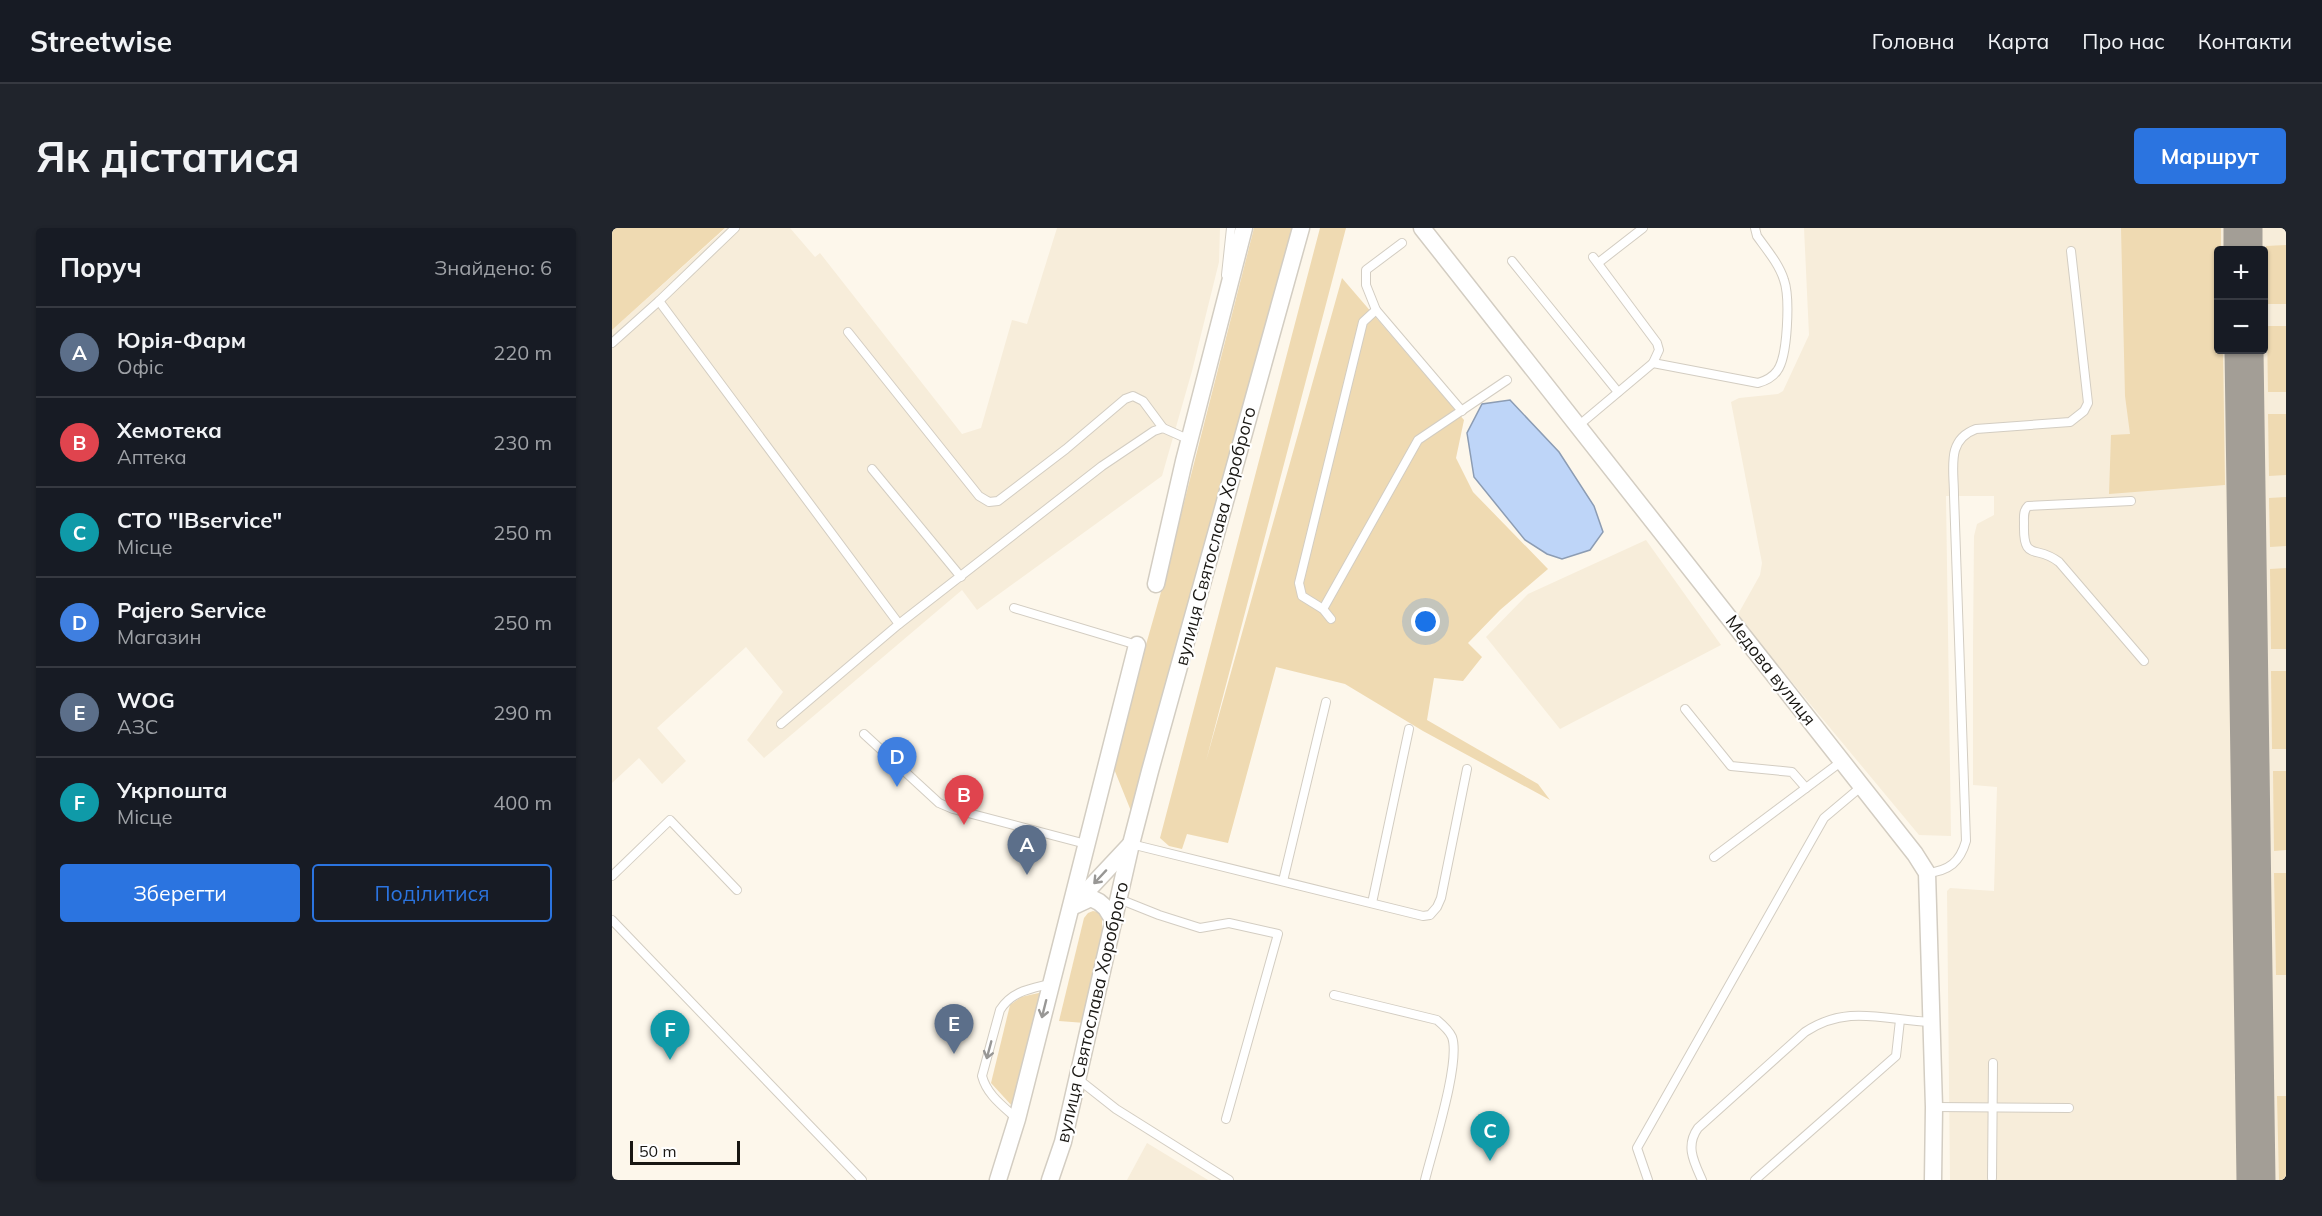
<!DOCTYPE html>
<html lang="uk">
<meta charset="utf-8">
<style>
body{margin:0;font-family:Mulish,sans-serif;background:#20242c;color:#f1f3f6}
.controls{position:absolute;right:18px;top:18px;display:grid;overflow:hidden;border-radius:6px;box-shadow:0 2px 4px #0004}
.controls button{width:54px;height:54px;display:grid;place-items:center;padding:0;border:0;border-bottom:2px solid #363941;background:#171b24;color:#f1f3f6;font:30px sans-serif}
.scale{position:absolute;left:18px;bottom:15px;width:110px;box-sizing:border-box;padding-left:6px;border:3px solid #191713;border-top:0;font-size:16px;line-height:21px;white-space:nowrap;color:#191713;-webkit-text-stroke:4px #fff;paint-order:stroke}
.you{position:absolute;left:814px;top:394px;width:21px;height:21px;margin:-15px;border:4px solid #fff;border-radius:50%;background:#1a73e8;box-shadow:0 0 0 9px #1a73e833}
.badge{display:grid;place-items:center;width:39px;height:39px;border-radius:50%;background:#2b74e0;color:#fff;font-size:20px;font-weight:700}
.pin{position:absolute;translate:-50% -50px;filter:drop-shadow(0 2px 3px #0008)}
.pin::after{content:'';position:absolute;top:32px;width:21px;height:18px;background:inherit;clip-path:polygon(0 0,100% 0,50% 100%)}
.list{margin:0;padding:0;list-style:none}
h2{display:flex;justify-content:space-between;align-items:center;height:78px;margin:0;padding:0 24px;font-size:26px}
h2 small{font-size:20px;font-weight:400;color:#9ea1a6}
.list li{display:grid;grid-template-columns:39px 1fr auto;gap:18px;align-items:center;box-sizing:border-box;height:90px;padding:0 24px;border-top:2px solid #363941}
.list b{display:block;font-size:22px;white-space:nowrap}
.list p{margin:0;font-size:20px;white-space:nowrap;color:#9ea1a6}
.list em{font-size:20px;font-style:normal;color:#9ea1a6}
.actions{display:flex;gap:12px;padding:18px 24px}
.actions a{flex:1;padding:14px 0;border:2px solid #2b74e0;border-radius:6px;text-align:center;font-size:21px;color:#2b74e0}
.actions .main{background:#2b74e0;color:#fff}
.map{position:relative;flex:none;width:1674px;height:952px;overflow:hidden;border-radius:6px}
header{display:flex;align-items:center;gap:36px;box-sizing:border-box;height:84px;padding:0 30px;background:#171b24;border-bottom:2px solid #363941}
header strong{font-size:28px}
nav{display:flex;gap:33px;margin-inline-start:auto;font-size:21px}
.intro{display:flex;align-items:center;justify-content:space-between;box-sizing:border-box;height:144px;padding:0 36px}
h1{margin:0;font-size:42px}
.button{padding:15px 27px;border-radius:6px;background:#2b74e0;color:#fff;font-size:21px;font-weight:700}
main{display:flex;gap:36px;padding:0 36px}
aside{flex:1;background:#171b24;border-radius:6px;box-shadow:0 2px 4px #0004}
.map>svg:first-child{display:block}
.built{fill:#f7edda;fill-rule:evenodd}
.green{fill:#efdab2}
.water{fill:#bed5f8;stroke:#8c9cb3;stroke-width:1.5}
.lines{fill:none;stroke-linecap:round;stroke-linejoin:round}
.taxiway{stroke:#a39e96;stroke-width:39}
.service-casing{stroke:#d3cdc2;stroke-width:10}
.minor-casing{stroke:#d3cdc2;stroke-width:19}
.service{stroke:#fff;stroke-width:8}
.minor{stroke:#fff;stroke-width:16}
.oneway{stroke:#989795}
.labels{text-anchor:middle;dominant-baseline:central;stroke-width:4.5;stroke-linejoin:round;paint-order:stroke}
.street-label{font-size:18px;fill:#191713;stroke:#fff}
</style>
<header>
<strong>Streetwise</strong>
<nav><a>Головна</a><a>Карта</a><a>Про нас</a><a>Контакти</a></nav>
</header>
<div class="intro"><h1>Як дістатися</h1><a class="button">Маршрут</a></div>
<main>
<aside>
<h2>Поруч<small>Знайдено: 6</small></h2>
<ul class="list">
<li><span class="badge" style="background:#5c6f8a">A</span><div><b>Юрія-Фарм</b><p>Офіс</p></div><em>220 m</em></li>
<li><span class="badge" style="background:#e0444e">B</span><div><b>Хемотека</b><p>Аптека</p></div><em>230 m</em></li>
<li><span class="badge" style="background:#0f9aa8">C</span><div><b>СТО &quot;IBservice&quot;</b><p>Місце</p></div><em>250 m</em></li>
<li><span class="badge" style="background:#3f7fe0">D</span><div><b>Pajero Service</b><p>Магазин</p></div><em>250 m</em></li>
<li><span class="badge" style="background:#5c6f8a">E</span><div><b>WOG</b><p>АЗС</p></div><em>290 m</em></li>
<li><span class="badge" style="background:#0f9aa8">F</span><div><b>Укрпошта</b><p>Місце</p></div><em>400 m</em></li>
</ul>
<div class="actions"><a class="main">Зберегти</a><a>Поділитися</a></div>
</aside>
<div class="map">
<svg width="1674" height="952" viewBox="0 0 1674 952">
<rect width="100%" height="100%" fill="#fdf7eb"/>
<g class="built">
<polygon points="114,0 178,0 203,29 208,25 350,206 369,200 400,92 415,96 445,0 608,0 607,34 580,143 550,248 365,382 350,362 152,530 135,512 171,464 134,419 45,500 74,533 50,556 27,530 0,555 0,102"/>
<path d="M1192 0H1674V952H1338L1335 663 1338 660 1382 663 1385 559 1361 557V419L1362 308 1365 296 1382 287V268H1334L1339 608 1307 607 1125 388 1148 347 1150 335 1119 174 1127 170 1166 166 1171 163 1197 107ZM1606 22H1652V122H1606Z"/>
<polygon points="1034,312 1109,417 948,501 874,409 916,366"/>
<polygon points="535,915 596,952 515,952"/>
</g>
<g class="green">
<polygon points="0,0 113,0 0,102"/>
<polygon points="642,0 680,0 519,583 500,536 551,357"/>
<polygon points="708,0 734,0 594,533 730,50 852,192 844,230 861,264 936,341 888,382 856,415 870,429 851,453 822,450 815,492 926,556 938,572 811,503 733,456 664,439 616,615 575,606 570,621 557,618 548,610"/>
<polygon points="1509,0 1609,0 1609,22 1606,22 1606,122 1611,122 1613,257 1497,266 1499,207 1518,206 1513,168"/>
<polygon points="1674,17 1674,76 1655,76 1654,18"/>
<polygon points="1655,98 1674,98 1674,164 1656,164"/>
<polygon points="1656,186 1674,186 1674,247 1657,248"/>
<polygon points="1674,269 1674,318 1658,319 1657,270"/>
<polygon points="1674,340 1674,421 1659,421 1658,341"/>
<polygon points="1659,443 1674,443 1674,521 1660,521"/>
<polygon points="1661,543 1674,543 1674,622 1662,623"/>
<polygon points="1662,645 1674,645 1674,747 1664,747"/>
<polygon points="481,683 490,685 490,720 473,795 447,793 472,690 476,685"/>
<polygon points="431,764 401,879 379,855 398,777 409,769"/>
<polygon points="1665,868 1674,868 1674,952 1667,952"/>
</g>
<polygon class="water" points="898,172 947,224 982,278 991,304 978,322 950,331 935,326 913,312 862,249 855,205 870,176"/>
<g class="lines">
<g class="taxiway">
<polyline points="1631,0 1631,22"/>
<polyline points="1632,122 1644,952"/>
</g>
<g class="service-casing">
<g id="service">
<polyline points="790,15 754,42 754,57 764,82 850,183"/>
<polyline points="900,33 1006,164"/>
<polyline points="986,35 1031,0"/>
<polyline points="614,47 619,0"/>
<polyline points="47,73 287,396"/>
<polyline points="236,104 367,268 377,274 386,273 454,221 513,171 521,168 531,173 551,200"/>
<polyline points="0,115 47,73 123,0"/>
<path d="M1041 135 1146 155C1153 153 1160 150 1165 143 1176 129 1178 69 1172 52 1167 36 1155 22 1145 8L1143 0"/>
<polyline points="966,198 1041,135 1047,122 1045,115 981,29"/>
<polyline points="260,241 349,349"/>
<path d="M1519 273 1416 278C1411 283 1412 289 1412 296 1411 335 1424 316 1447 334L1532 433"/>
<polyline points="402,380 525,417"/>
<polyline points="711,381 806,212 895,152"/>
<polyline points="719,391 711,381 690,368 687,355 751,94 764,82"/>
<polyline points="1073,481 1119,538 1180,544 1194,560"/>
<polyline points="169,496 287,396 490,238 542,203 551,200 578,212"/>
<polyline points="252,506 327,575 341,581 474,616"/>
<polyline points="519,616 811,688 818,687 825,679 829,670 855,541"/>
<polyline points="1102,629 1230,533"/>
<path d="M1315 645C1337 643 1348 634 1354 613L1342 267C1342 240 1334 212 1364 201L1458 194 1472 183 1476 175 1459 23"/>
<polyline points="0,648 58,592 125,662"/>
<polyline points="671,653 714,474"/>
<polyline points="507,671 547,687 588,700 617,695 666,706 614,891"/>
<polyline points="760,675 797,501"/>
<polyline points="0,692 250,952"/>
<path d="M722 767 825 792C831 797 837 802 840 809 849 834 820 923 813 952"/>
<polyline points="466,851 504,881 617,952"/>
<polyline points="1322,879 1457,880"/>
<path d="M405 891C391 878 375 867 370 848L388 782C400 763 418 761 438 756"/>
<polyline points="1380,950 1381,835"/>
<polyline points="1036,952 1025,920 1212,590 1250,558"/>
<path d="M1090 952C1082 934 1073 918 1086 900L1193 804C1235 776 1272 792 1320 794"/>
<polyline points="1143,952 1284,828 1288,792"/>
</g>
</g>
<g class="minor-casing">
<g id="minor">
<polyline points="810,0 1303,626 1315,645 1322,879 1321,952"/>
<polyline points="544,356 572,233 632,0"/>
<polyline points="464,677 479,670 487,674 494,680 502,693"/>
<polyline points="459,680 519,616"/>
<polyline points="386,952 405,891 525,417"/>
<polyline points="438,952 451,914 519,616 538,543 689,0"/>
</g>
</g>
<use href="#service" class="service"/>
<use href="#minor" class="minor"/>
</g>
<defs><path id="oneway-shaft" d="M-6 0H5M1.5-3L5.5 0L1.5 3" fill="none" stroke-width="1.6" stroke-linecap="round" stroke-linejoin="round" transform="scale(1.5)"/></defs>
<g class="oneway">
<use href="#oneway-shaft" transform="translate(488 649) rotate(133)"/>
<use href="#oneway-shaft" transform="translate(432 781) rotate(104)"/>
<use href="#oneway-shaft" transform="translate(377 822) rotate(105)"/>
</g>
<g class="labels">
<g class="street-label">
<text transform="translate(603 308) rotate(-75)">вулиця Святослава Хороброго</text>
<text transform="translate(1159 442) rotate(52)">Медова вулиця</text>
<text transform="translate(480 784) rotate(-77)">вулиця Святослава Хороброго</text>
</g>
</g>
</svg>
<div class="controls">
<button>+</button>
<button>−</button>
</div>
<div class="scale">50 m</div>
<div class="you"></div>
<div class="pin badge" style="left:415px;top:647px;background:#5c6f8a">A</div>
<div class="pin badge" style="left:352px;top:597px;background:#e0444e">B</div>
<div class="pin badge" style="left:878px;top:933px;background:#0f9aa8">C</div>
<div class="pin badge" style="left:285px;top:559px;background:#3f7fe0">D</div>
<div class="pin badge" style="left:342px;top:826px;background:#5c6f8a">E</div>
<div class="pin badge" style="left:58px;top:832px;background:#0f9aa8">F</div>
</div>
</main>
